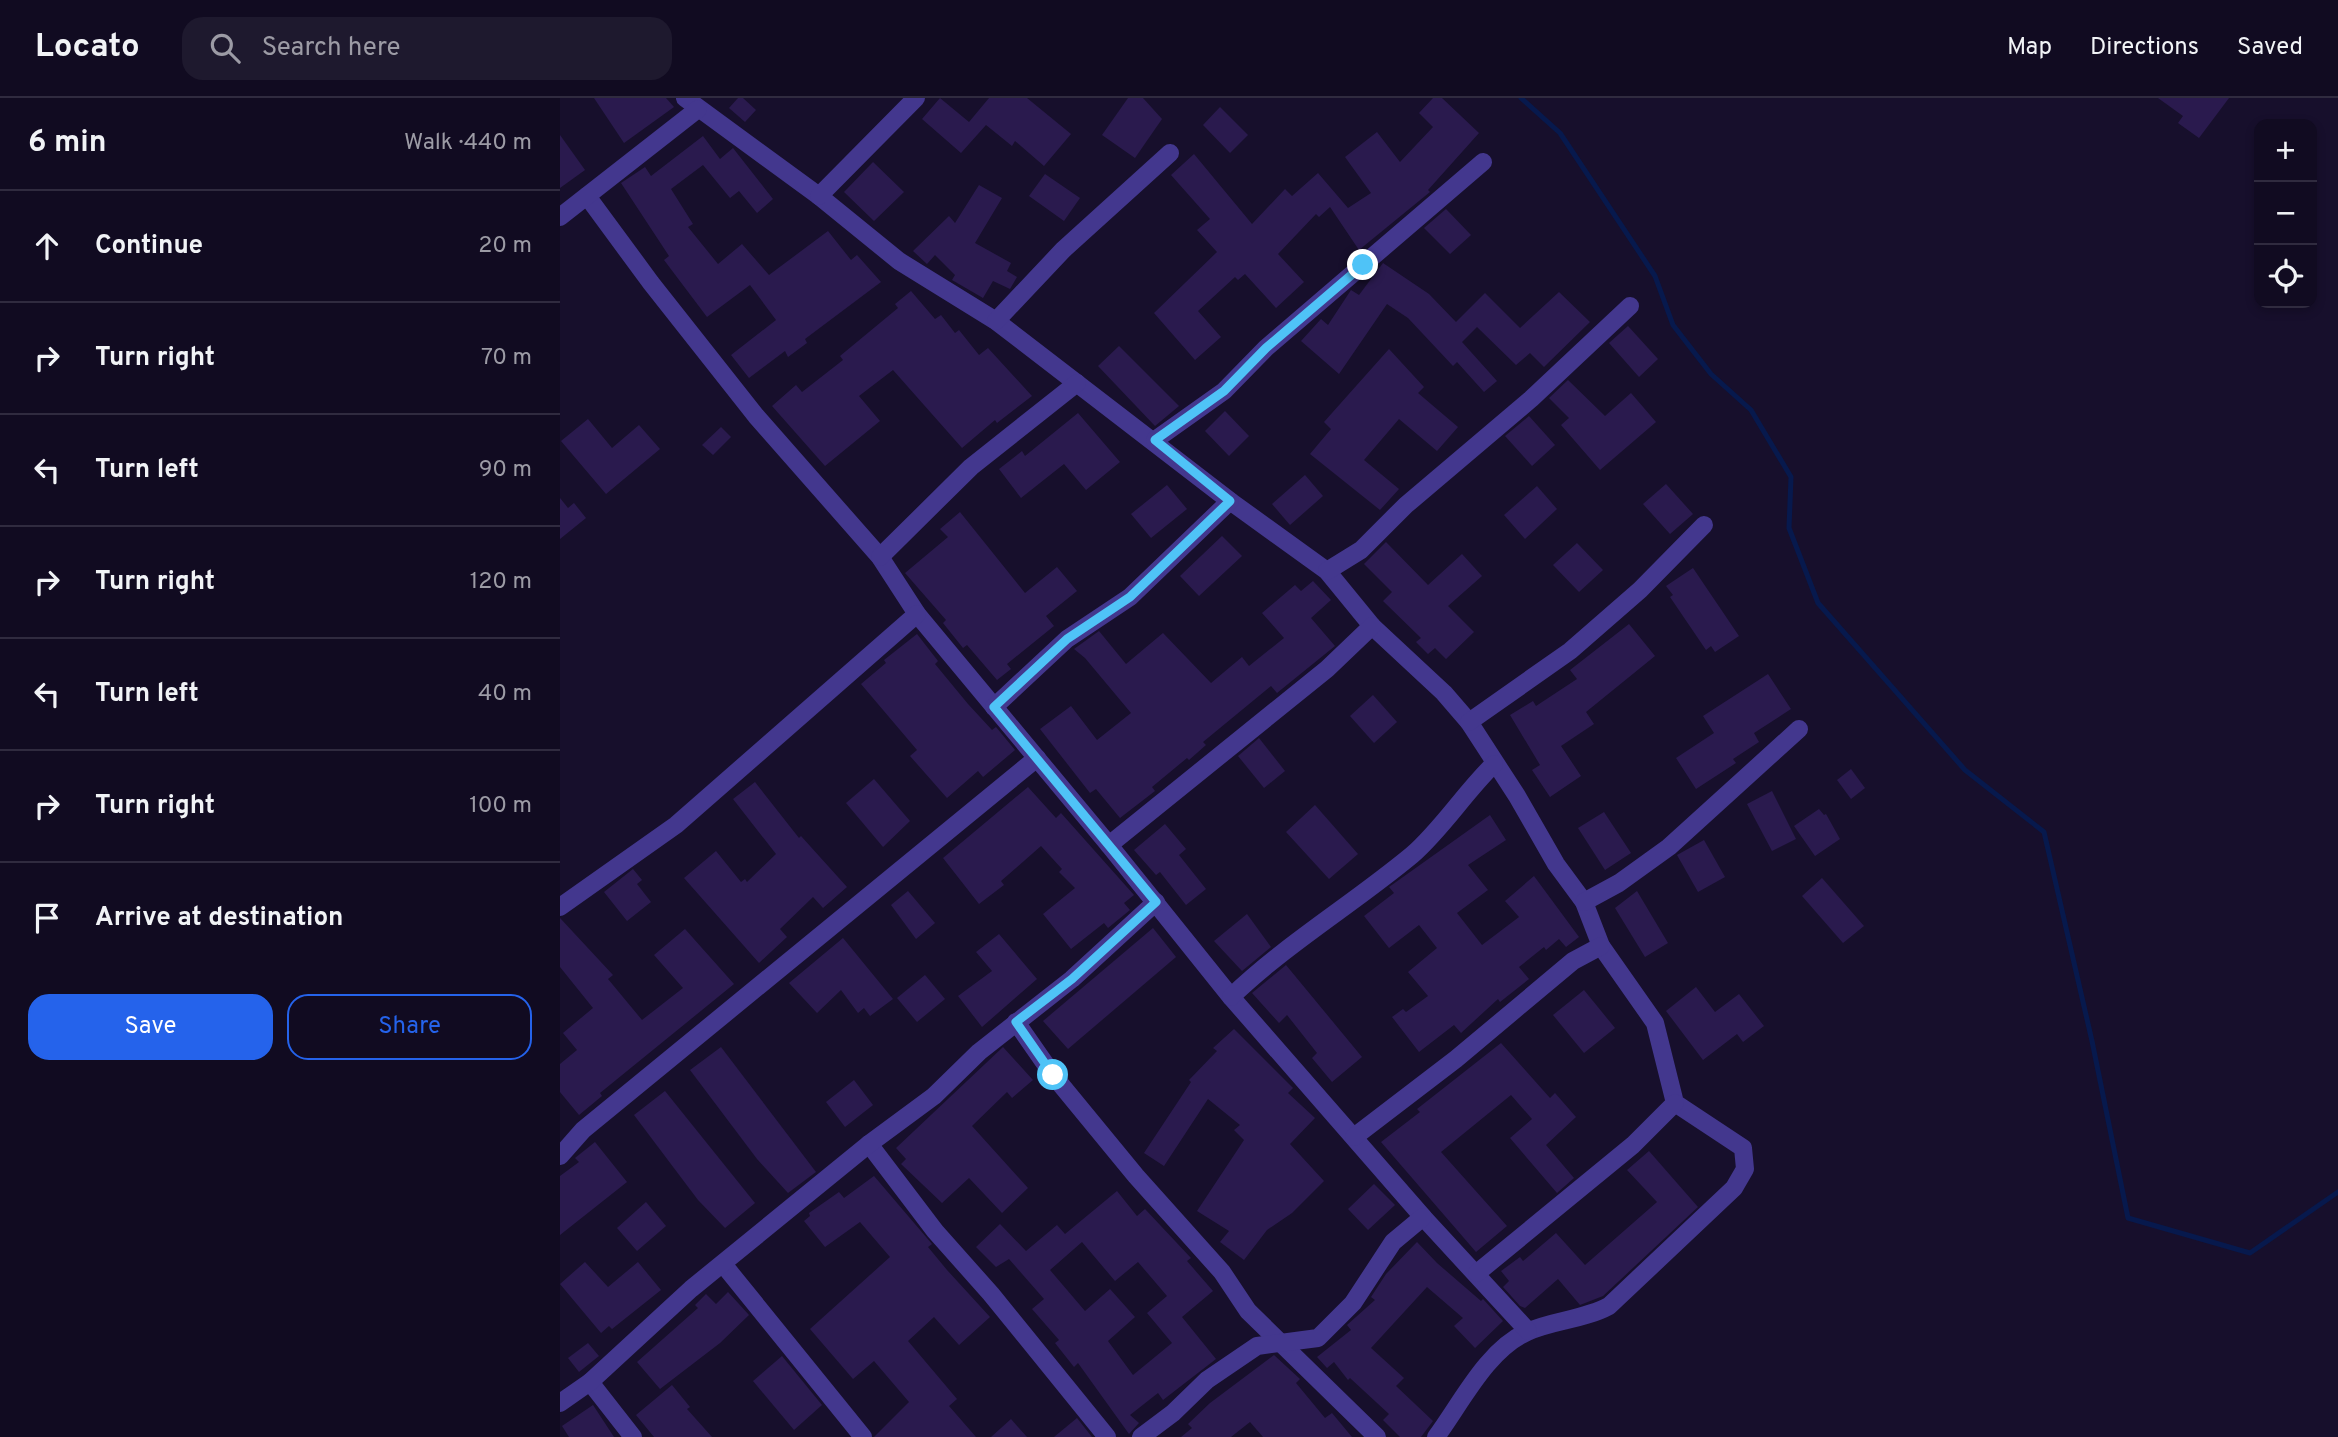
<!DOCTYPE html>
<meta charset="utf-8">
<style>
body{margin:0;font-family:Overpass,sans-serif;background:#1e192e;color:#f1f3f6}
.controls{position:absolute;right:21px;top:21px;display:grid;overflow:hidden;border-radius:14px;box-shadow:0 4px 10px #0003}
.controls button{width:63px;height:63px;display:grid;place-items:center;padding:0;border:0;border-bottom:2px solid #302b3f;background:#110b21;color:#f1f3f6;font:35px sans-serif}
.stop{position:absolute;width:21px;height:21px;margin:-16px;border:5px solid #4fc3f7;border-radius:50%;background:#fff}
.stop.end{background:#4fc3f7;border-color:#fff;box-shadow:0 2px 7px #0008}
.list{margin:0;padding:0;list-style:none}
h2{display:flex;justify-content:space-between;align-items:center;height:91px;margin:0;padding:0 28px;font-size:30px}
h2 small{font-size:23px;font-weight:400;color:#9c9ba5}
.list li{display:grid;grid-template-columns:46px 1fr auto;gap:21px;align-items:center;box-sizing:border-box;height:112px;padding:0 28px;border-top:2px solid #302b3f}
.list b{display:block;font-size:26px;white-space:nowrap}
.list em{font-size:23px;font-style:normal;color:#9c9ba5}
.actions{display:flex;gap:14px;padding:21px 28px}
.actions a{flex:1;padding:16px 0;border:2px solid #2563eb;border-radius:21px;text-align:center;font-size:24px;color:#2563eb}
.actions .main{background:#2563eb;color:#fff}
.icon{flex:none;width:38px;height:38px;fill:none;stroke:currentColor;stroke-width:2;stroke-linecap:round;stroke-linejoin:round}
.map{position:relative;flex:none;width:1778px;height:1339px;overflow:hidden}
header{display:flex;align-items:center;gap:42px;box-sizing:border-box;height:98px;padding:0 35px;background:#110b21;border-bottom:2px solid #302b3f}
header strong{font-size:33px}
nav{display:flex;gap:38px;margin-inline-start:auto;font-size:24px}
.search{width:490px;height:63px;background:#1e192e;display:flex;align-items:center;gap:18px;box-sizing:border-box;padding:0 24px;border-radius:21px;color:#9c9ba5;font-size:26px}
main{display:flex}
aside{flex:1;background:#110b21}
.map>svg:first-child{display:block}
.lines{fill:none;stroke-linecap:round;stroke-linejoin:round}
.stream{stroke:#07194d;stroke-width:5}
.building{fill:#2a1a4e;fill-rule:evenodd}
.street{stroke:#43378e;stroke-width:18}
.route{stroke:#4fc3f7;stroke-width:9}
</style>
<header>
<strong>Locato</strong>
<div class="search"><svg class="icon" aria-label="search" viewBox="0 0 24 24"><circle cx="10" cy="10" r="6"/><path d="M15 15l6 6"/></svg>Search here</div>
<nav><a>Map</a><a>Directions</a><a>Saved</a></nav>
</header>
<main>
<aside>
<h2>6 min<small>Walk · 440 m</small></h2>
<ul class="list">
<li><svg class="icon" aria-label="ahead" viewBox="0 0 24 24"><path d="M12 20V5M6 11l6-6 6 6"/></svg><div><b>Continue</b></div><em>20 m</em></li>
<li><svg class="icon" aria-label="right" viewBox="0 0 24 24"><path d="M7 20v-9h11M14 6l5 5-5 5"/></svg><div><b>Turn right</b></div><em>70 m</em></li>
<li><svg class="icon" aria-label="left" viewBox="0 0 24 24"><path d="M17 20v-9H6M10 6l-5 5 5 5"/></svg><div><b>Turn left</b></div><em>90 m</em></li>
<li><svg class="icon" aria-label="right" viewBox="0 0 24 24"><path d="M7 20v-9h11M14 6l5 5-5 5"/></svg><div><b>Turn right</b></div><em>120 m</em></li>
<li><svg class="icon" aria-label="left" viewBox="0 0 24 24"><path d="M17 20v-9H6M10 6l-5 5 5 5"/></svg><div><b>Turn left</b></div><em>40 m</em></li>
<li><svg class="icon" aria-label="right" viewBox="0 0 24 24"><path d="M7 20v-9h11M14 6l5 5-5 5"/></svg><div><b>Turn right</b></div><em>100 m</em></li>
<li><svg class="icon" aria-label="arrive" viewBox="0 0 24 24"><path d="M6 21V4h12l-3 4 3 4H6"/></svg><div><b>Arrive at destination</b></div></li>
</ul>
<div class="actions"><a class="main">Save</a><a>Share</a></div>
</aside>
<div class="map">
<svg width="1778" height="1339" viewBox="0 0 1778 1339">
<rect width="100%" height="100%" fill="#170f2c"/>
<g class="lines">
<polyline class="stream" points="961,0 1000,35 1095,178 1113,227 1151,276 1191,312 1231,379 1229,430 1258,505 1405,672 1484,734 1532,943 1568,1120 1690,1155 1778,1094"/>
</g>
<g class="building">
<polygon points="34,0 106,0 114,9 64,45"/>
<polygon points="178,0 183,0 196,12 185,24 169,10"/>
<polygon points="380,0 409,24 429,0 467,0 511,36 484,68 455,43 452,48 426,27 401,55 362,21"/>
<polygon points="568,0 583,0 602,21 575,60 542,37"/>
<polygon points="873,0 882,0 919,35 868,92 870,94 799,152 770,109 759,119 756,116 718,156 744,184 716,210 685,176 678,182 675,179 638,213 661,239 635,262 594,215 657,154 637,132 650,121 611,77 634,56 692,126 725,91 732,98 758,75 788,110 811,95 785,59 817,34 840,64 873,29 859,15"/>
<polygon points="1598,0 1669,0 1639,40 1618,25 1623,18"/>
<polygon points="660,9 688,37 670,55 643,27"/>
<polygon points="0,37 25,72 0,90"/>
<polygon points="143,38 160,61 173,50 213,101 197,115 179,93 170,100 143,67 111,91 133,126 128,129 158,166 182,146 209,177 268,133 291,162 297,157 321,184 245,241 247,245 228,259 225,253 189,280 171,257 216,222 190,187 147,219 104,162 109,158 61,85 85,69 91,78"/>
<polygon points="313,64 344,94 314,123 284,94"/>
<polygon points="485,76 520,100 504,123 469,98"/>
<polygon points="419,87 442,100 415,145 451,165 447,173 457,179 450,191 433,183 423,200 392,182 395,177 375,157 367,166 353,153 389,118 395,125"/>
<polygon points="886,111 911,137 890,156 864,130"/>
<polygon points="823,165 869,196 896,224 925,195 960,230 999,194 1030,224 984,269 970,255 956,267 917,229 902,244 937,283 924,294 897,264 893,268 848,220 827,206 779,276 741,243 761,221 768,227 791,192 799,197"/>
<polygon points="351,193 375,221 381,217 395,235 399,232 419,257 428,250 472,298 437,325 435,322 402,350 333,272 299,298 320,323 265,368 212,308 236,287 242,294 283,262 280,258 338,210 335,206"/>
<polygon points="1068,228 1098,261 1079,279 1049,245"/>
<polygon points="559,248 619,308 595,328 538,268"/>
<polygon points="829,251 864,289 858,295 898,329 877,353 839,321 804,362 839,391 820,412 750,356 771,331 764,324"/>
<polygon points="1008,282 1045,318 1071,295 1096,324 1040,372 1001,327 1009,320 989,300"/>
<polygon points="665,313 689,338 669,358 645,333"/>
<polygon points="518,315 560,364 526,392 504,366 461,400 439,371 462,353 465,358"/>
<polygon points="969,318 995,347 972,368 945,338"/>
<polygon points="28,321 52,350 79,327 100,351 46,396 1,343"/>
<polygon points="161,329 171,339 153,357 142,347"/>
<polygon points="745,377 763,398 730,427 712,406"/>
<polygon points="1106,386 1133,416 1110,436 1083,406"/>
<polygon points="607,387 627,411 591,440 571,416"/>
<polygon points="977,388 997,411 965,441 944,417"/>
<polygon points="0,400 8,410 14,405 26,420 0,441"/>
<polygon points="400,414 465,495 497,469 517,493 486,518 494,528 447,566 451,571 437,582 407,547 403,550 383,525 386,522 345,475 388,439 380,431"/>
<polygon points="662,438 682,458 639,498 620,478"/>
<polygon points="826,444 868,487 902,456 922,478 888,508 914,534 886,561 875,550 868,556 856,544 861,540 823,503 832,494 804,466"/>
<polygon points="1017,445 1043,472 1019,494 993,467"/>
<polygon points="1133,470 1179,538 1155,554 1151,548 1146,552 1110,499 1113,497 1106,488"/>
<polygon points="753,483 771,502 751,520 775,548 717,595 711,588 643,644 646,647 629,662 627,660 592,689 595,693 560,720 536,691 530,695 480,631 511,608 537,642 571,615 525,560 514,551 539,533 566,566 603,535 651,585 682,559 689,568 724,540 702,515 735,487 741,493"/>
<polygon points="1069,526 1095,558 1026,614 1034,626 1001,648 1021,678 990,699 972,672 980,667 950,617 973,603 976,608 1017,581 1010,572"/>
<polygon points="357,536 378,563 375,566 408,606 432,632 436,629 455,652 423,679 418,673 387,700 350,658 357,652 301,586 326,565 324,562"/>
<polygon points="1208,576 1231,611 1194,635 1199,644 1173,661 1176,665 1136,691 1116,660 1154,635 1143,618"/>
<polygon points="813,597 837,624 814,645 790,618"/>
<polygon points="699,640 725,673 704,690 678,658"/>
<polygon points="1291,671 1305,690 1291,701 1277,682"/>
<polygon points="314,681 350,723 323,749 286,705"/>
<polygon points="195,684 239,740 241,738 287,789 263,810 253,799 220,831 227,839 199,865 124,780 156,753 181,784 185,781 187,784 216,756 173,701"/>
<polygon points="468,689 496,720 501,715 574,797 564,805 570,812 548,830 544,825 511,851 483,816 515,790 499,774 502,771 481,748 441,783 444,787 419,806 383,760"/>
<polygon points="1212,693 1236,741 1212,753 1187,706"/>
<polygon points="755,707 798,756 769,781 726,734"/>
<polygon points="1259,711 1264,717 1266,716 1280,741 1255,758 1234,728"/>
<polygon points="1044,714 1071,755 1045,772 1018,730"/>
<polygon points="930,717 946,742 908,767 928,792 897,815 922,847 959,819 945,803 974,778 1019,839 1006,849 999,841 986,852 984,849 959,869 969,881 940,904 938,901 901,935 894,927 859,954 832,919 843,911 846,914 868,898 848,874 877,850 859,827 829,850 804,818 834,795 829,789"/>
<polygon points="605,726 626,751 619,757 646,791 626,807 600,774 596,777 574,752"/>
<polygon points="1144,742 1165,779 1138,794 1117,757"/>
<polygon points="73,771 82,782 77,786 91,804 67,823 44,794"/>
<polygon points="1262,780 1304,828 1283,845 1242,798"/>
<polygon points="348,793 375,825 356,841 331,807"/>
<polygon points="1077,793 1108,845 1085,859 1055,810"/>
<polygon points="687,816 711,849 682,873 654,843"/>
<polygon points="0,820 53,877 48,881 82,922 123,890 94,857 125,831 174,886 40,995 42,998 19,1017 0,994 0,966 17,952 3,935 33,910 0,869"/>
<polygon points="593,830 616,859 508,951 483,923"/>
<polygon points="439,836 477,881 422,929 398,898 432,873 416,854"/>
<polygon points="283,840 333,901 310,918 304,910 298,915 281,892 257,915 229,885"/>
<polygon points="726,867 802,959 772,984 752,960 757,955 727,917 719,925 692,895"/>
<polygon points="365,877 385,901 357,924 337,900"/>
<polygon points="1136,889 1155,914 1179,896 1204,928 1183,944 1177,936 1143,962 1106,913"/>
<polygon points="1024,892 1055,930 1024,955 993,917"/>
<polygon points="674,931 733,990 728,995 755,1020 730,1046 764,1083 732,1115 707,1132 684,1162 660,1144 669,1133 637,1113 684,1042 674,1032 680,1027 648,1001 604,1068 584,1055 631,984 629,982 657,953 653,950"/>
<polygon points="941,945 990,1000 995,995 1016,1019 986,1047 1014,1080 997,1095 950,1040 972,1021 951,997 881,1054 947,1128 916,1154 821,1044 860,1014 857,1011"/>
<polygon points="161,949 256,1074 228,1095 197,1061 130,972"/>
<polygon points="443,949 473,982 452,1000 447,994 412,1028 468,1090 442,1115 409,1080 382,1105 341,1066 346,1061 336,1050"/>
<polygon points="294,982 313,1007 285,1029 266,1004"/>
<polygon points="105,993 195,1105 165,1130 138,1102 74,1017"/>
<polygon points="35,1044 67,1084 0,1137 0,1078 19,1064 15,1060"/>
<polygon points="1089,1053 1138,1109 1043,1198 1020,1207 998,1181 965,1210 960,1208 943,1189 949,1183 941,1173 960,1159 963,1163 996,1135 1025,1167 1097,1104 1067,1072"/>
<polygon points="314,1078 372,1146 368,1149 387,1172 430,1219 399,1247 374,1219 348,1243 397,1301 389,1308 416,1339 314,1339 349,1304 314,1263 293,1281 250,1231 330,1159 300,1124 265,1149 244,1123 250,1118 249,1115 279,1094 284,1100"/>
<polygon points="814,1086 835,1107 808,1132 788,1111"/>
<path d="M557 1093 577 1118 585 1111 631 1160 627 1163 653 1193 622 1219 656 1261 603 1302 598 1295 570 1317 579 1325 569 1336 518 1265 514 1269 495 1245 499 1242 472 1211 484 1201 449 1161 436 1169 416 1149 440 1126 466 1153 497 1127 505 1136ZM522 1144 555 1183 578 1164 607 1198 587 1215 612 1245 573 1277 548 1243 575 1219 550 1191 525 1213 490 1172Z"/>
<polygon points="86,1104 106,1128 77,1153 57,1130"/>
<polygon points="857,1144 877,1165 921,1203 923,1201 943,1223 915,1250 894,1228 903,1220 867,1189 811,1250 844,1280 836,1288 873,1323 861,1339 840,1339 823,1322 829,1316 790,1280 788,1282 774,1264 767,1270 757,1259 791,1232 787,1227 815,1202 811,1199 826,1176"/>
<polygon points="25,1164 48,1189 78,1164 101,1192 52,1231 49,1228 41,1235 0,1186"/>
<polygon points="168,1194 189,1217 160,1245 100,1291 77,1264 138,1210 135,1207 146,1196 156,1206"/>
<polygon points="28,1245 39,1258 19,1274 8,1260"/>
<polygon points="714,1257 740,1281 736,1285 765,1320 772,1315 792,1339 703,1339 690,1324 671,1339 621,1339 632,1330 628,1326 650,1305"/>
<polygon points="222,1258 262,1307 234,1332 193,1283"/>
<polygon points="112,1287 130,1309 127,1311 152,1339 94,1339 76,1317"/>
<polygon points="33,1307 54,1339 9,1339 2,1328"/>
<polygon points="517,1320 532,1339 494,1339"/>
<polygon points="451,1321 467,1339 431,1339"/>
</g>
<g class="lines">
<g class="street">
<path d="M125 0 259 98 339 163 436 223 670 403 767 473 812 528 884 595 909 624 957 698 996 766 1024 804 1041 848 1095 925 1115 1005 1183 1050 1185 1071 1174 1090 1049 1208C1023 1222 993 1222 967 1234 926 1253 902 1304 876 1339"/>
<polyline points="27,98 91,185 196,318 320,459 357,516 549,747 671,899 863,1119 968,1233"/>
<polyline points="259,98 356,0"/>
<polyline points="0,119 138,11"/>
<polyline points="436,223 503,152 610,55"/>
<polyline points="595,342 664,293 706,250 923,64"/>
<polyline points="320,459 411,369 517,285"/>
<polyline points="767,473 801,452 846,407 971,301 1070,208"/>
<polyline points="434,609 507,541 570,499 670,403"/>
<polyline points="909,624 1010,553 1080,492 1144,427"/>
<polyline points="549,747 767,571 812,528"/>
<polyline points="1024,804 1059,785 1109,749 1239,631"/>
<polyline points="0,809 116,727 357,516"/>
<path d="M671 899C726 846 793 806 852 757 882 731 905 694 934 666"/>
<polyline points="456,924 493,977 576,1078 662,1174 688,1213 817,1339"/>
<polyline points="794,1039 896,961 1013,863 1041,848"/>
<polyline points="309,1046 375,1133 431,1196 547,1339"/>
<polyline points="0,1058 23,1032 477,660"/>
<polyline points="163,1166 303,1339"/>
<polyline points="917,1175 1073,1047 1115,1005"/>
<polyline points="30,1284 73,1339"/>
<polyline points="0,1305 30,1284 131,1191 309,1046 374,998 419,954 512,881 596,804"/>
<polyline points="581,1339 613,1315 647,1282 697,1248 758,1240 793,1205 833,1144 863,1119"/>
</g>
</g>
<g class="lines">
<polyline class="route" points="493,977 456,924 512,881 596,804 434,609 507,541 570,499 670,403 595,342 664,293 706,250 803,167"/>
</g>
</svg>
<div class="controls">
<button>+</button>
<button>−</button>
<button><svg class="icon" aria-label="locate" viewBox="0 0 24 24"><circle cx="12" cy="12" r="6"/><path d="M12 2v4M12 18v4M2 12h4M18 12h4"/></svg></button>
</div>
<div class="stop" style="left:493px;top:977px"></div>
<div class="stop end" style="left:803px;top:167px"></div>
</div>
</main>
